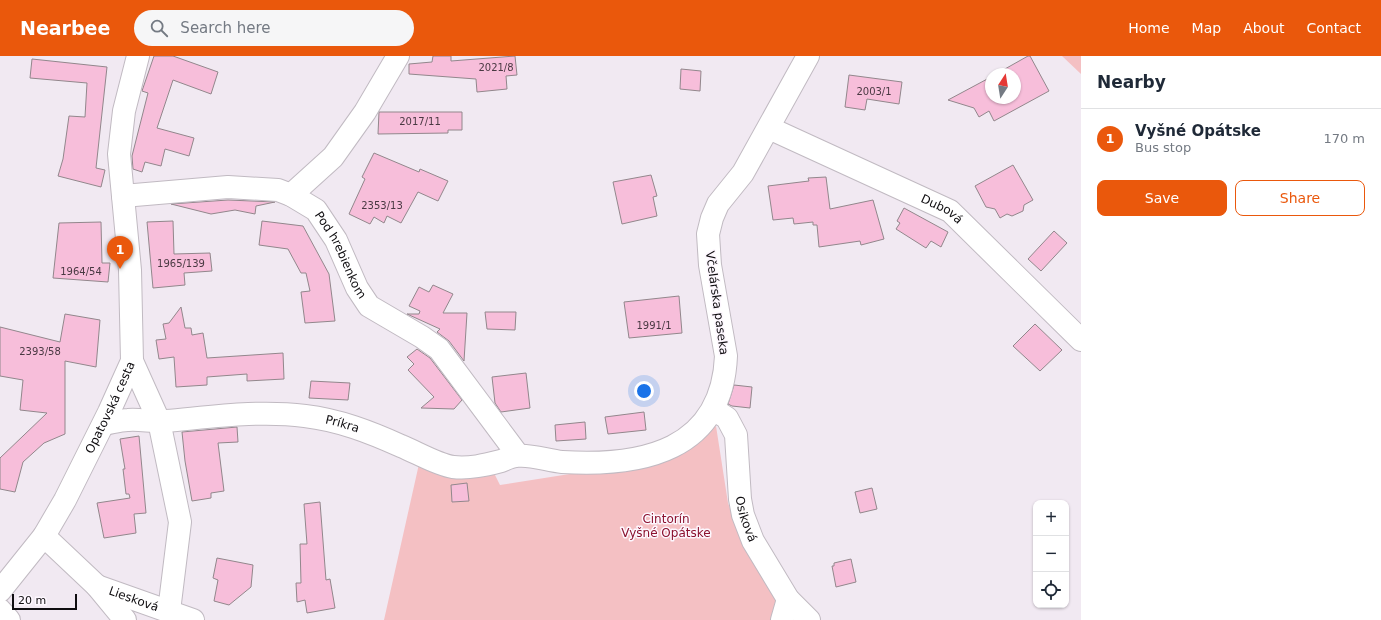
<!DOCTYPE html>
<meta charset="utf-8">
<style>
body{margin:0;font-family:"DejaVu Sans",sans-serif;background:#f6f6f7;color:#1f2937}
.controls{position:absolute;right:12px;bottom:12px;display:grid;overflow:hidden;border-radius:8px;box-shadow:0 1px 3px #0004}
.controls button{width:36px;height:36px;display:grid;place-items:center;padding:0;border:0;border-bottom:1px solid #e0e1e3;background:#fff;color:#1f2937;font:20px sans-serif}
.compass{position:absolute;left:985px;top:12px;width:36px;height:36px;border-radius:50%;background:#fff;box-shadow:0 1px 3px #0004;rotate:12deg}
.scale{position:absolute;left:12px;bottom:10px;width:65px;box-sizing:border-box;padding-left:4px;border:2px solid #0f0d10;border-top:0;font-size:11px;line-height:14px;white-space:nowrap;color:#0f0d10;-webkit-text-stroke:3px #fdf7fe;paint-order:stroke}
.you{position:absolute;left:644px;top:335px;width:14px;height:14px;margin:-10px;border:3px solid #fff;border-radius:50%;background:#1a73e8;box-shadow:0 0 0 6px #1a73e833}
.badge{display:grid;place-items:center;width:26px;height:26px;border-radius:50%;background:#ea580c;color:#fff;font-size:13px;font-weight:700}
.pin{position:absolute;translate:-50% -33px;filter:drop-shadow(0 1px 2px #0008)}
.pin::after{content:'';position:absolute;top:21px;width:14px;height:12px;background:inherit;clip-path:polygon(0 0,100% 0,50% 100%)}
.list{margin:0;padding:0;list-style:none}
h2{display:flex;justify-content:space-between;align-items:center;height:52px;margin:0;padding:0 16px;font-size:17px}
h2 small{font-size:13px;font-weight:400;color:#747a83}
.list li{display:grid;grid-template-columns:26px 1fr auto;gap:12px;align-items:center;box-sizing:border-box;height:60px;padding:0 16px;border-top:1px solid #e0e1e3}
.list b{display:block;font-size:15px;white-space:nowrap}
.list p{margin:0;font-size:13px;white-space:nowrap;color:#747a83}
.list em{font-size:13px;font-style:normal;color:#747a83}
.actions{display:flex;gap:8px;padding:12px 16px}
.actions a{flex:1;padding:9px 0;border:1px solid #ea580c;border-radius:8px;text-align:center;font-size:14px;color:#ea580c}
.actions .main{background:#ea580c;color:#fff}
.icon{flex:none;width:22px;height:22px;fill:none;stroke:currentColor;stroke-width:2;stroke-linecap:round;stroke-linejoin:round}
.map{position:relative;flex:none;width:1081px;height:564px;overflow:hidden}
header{display:flex;align-items:center;gap:24px;box-sizing:border-box;height:56px;padding:0 20px;background:#ea580c;color:#fff}
header strong{font-size:19px}
nav{display:flex;gap:22px;margin-inline-start:auto;font-size:14px}
.search{width:280px;height:36px;background:#f6f6f7;display:flex;align-items:center;gap:10px;box-sizing:border-box;padding:0 14px;border-radius:22px;color:#747a83;font-size:15px}
main{display:flex}
aside{flex:1;background:#fff}
.map>svg:first-child{display:block}
.green{fill:#f4c0c3}
.building{fill:#f7beda;stroke:#92878c}
.lines{fill:none;stroke-linecap:round;stroke-linejoin:round}
.minor-casing{stroke:#c1bac2;stroke-width:24}
.minor{stroke:#fff;stroke-width:22}
.labels{text-anchor:middle;dominant-baseline:central;stroke-width:3;stroke-linejoin:round;paint-order:stroke}
.number-label{font-size:10px;fill:#493942}
.street-label{font-size:12px;fill:#0f0d10;stroke:#fdf7fe}
.park-label{font-size:12px;fill:#8b122f;stroke:#fdf7fe}
</style>
<header>
<strong>Nearbee</strong>
<div class="search"><svg class="icon" aria-label="search" viewBox="0 0 24 24"><circle cx="10" cy="10" r="6"/><path d="M15 15l6 6"/></svg>Search here</div>
<nav><a>Home</a><a>Map</a><a>About</a><a>Contact</a></nav>
</header>
<main>
<div class="map">
<svg width="1081" height="564" viewBox="0 0 1081 564">
<rect width="100%" height="100%" fill="#f1e9f2"/>
<g class="green">
<polygon points="1062,0 1081,0 1081,18"/>
<polygon points="716,370 728,447 745,494 776,532 782,564 384,564 421,399 486,419 495,419 500,429 595,414 681,397"/>
</g>
<g class="building">
<polygon points="154,0 173,0 218,16 211,38 173,24 157,72 194,82 189,100 165,93 161,110 145,106 142,116 133,113 132,100 148,37 142,35"/>
<polygon points="433,0 451,0 451,5 515,0 517,19 506,20 507,33 477,36 476,23 409,18 409,8 432,6"/>
<polygon points="1028,0 1030,0 1049,35 994,65 989,55 979,61 974,52 948,44 991,21 991,42 1015,42 1015,18 996,18"/>
<polygon points="32,3 107,11 96,112 105,114 101,131 58,120 63,103 69,60 85,61 87,27 30,22"/>
<polygon points="681,13 701,15 700,35 680,33"/>
<polygon points="849,19 902,26 899,48 867,43 865,54 845,51"/>
<polygon points="379,56 462,56 462,74 448,74 448,77 378,78"/>
<polygon points="374,97 419,116 420,113 448,125 438,145 418,136 401,167 387,160 384,167 374,161 370,168 349,158 365,123 362,121"/>
<polygon points="1013,109 1033,144 1024,149 1023,155 1012,160 1007,158 1000,162 995,153 986,151 975,130"/>
<polygon points="651,119 657,140 653,141 657,160 622,168 613,126"/>
<polygon points="826,121 830,153 873,144 884,183 861,189 860,185 819,191 817,169 813,169 813,166 794,168 793,162 773,164 768,130 809,125 808,122"/>
<polygon points="228,144 275,146 256,150 255,158 235,154 211,158 171,148"/>
<polygon points="904,152 948,176 941,191 931,185 926,192 896,173 900,167 897,165"/>
<polygon points="173,165 174,198 210,197 212,215 184,217 185,229 153,232 147,166"/>
<polygon points="262,165 303,170 329,218 335,265 305,267 301,236 310,235 306,217 301,217 288,193 259,189"/>
<polygon points="101,166 102,207 110,207 108,226 53,222 59,167"/>
<polygon points="1054,175 1067,187 1041,215 1028,203"/>
<polygon points="433,229 453,238 443,257 467,257 464,305 449,285 437,276 440,273 407,258 419,258 420,255 409,250 419,231 429,236"/>
<polygon points="679,240 682,277 629,282 624,246"/>
<polygon points="181,251 185,272 191,272 192,279 203,277 207,302 283,297 284,323 247,325 247,318 207,321 207,329 176,331 174,301 159,303 156,284 166,283 163,268 169,267"/>
<polygon points="485,256 516,256 515,274 487,273"/>
<polygon points="65,258 100,264 96,311 65,305 65,378 44,387 23,406 15,436 0,433 0,402 47,357 20,354 23,324 0,320 0,271 60,286"/>
<polygon points="1035,268 1062,294 1040,315 1013,290"/>
<polygon points="417,293 430,302 462,344 454,353 421,352 434,341 408,314 414,308 407,301"/>
<polygon points="526,317 530,352 501,356 495,347 492,321"/>
<polygon points="311,325 350,327 348,344 309,342"/>
<polygon points="734,329 752,331 750,352 732,350 728,348"/>
<polygon points="644,356 646,374 608,378 605,361"/>
<polygon points="585,366 586,383 556,385 555,369"/>
<polygon points="237,371 238,386 218,387 224,435 211,437 211,442 192,445 185,405 182,376"/>
<polygon points="139,380 146,457 134,458 136,477 104,482 97,447 130,442 129,438 126,438 123,413 125,413 120,383"/>
<polygon points="467,427 469,445 452,446 451,429"/>
<polygon points="872,432 877,453 860,457 855,436"/>
<polygon points="320,446 326,524 330,523 335,552 307,557 305,544 297,546 296,527 301,527 300,488 307,488 304,448"/>
<polygon points="217,502 253,509 251,531 229,549 214,545 218,524 213,522"/>
<polygon points="851,503 856,526 836,531 832,510 834,510 834,507"/>
</g>
<g class="lines">
<g class="minor-casing">
<g id="minor">
<path id="s1" d="M769 72 950 155 1081 284"/>
<polyline points="291,139 333,101 365,56 398,0"/>
<path id="s2" d="M123 140 228 131 278 134 291 139 316 154 336 184 357 232 369 250 422 281 439 293 518 399"/>
<polyline points="132,305 159,365 180,466 169,555"/>
<path id="s3" d="M713 353 727 362 736 379 740 443 743 459 753 485 788 543 809 564"/>
<path id="s4" d="M104 368C111 367 120 364 128 364 140 363 153 366 166 365 212 361 259 354 305 360 339 364 370 376 401 390 416 396 438 409 453 411 469 413 485 409 501 405 506 403 512 400 517 400 530 398 549 405 562 406 642 411 722 395 726 300L710 209 708 178 712 162 718 148 743 117 808 0"/>
<polyline points="44,480 97,530 125,564"/>
<path id="s5" d="M97 530 193 564"/>
<path id="s6" d="M0 535 44 480 65 444 109 356 132 305 130 214 119 98 124 55 138 0"/>
<polyline points="0,554 9,564"/>
<polyline points="782,564 788,543"/>
</g>
</g>
<use href="#minor" class="minor"/>
</g>
<g class="labels">
<g class="number-label">
<text x="496" y="11">2021/8</text>
<text x="874" y="35">2003/1</text>
<text x="420" y="65">2017/11</text>
<text x="382" y="149">2353/13</text>
<text x="181" y="207">1965/139</text>
<text x="81" y="215">1964/54</text>
<text x="654" y="269">1991/1</text>
<text x="40" y="295">2393/58</text>
</g>
<g class="street-label">
<text stroke="none"><textPath href="#s1" startOffset="191">Dubová</textPath></text>
<text stroke="none"><textPath href="#s2" startOffset="250">Pod hrebienkom</textPath></text>
<text transform="translate(717 247) rotate(82)">Včelárska paseka</text>
<text stroke="none"><textPath href="#s6" startOffset="215">Opatovská cesta</textPath></text>
<text stroke="none"><textPath href="#s4" startOffset="240">Príkra</textPath></text>
<text stroke="none"><textPath href="#s3" startOffset="121">Osiková</textPath></text>
<text stroke="none"><textPath href="#s5" startOffset="39">Liesková</textPath></text>
</g>
<g class="park-label">
<text x="666" y="463">Cintorín<tspan x="666" dy="14">Vyšné Opátske</tspan></text>
</g>
</g>
</svg>
<div class="controls">
<button>+</button>
<button>−</button>
<button><svg class="icon" aria-label="locate" viewBox="0 0 24 24"><circle cx="12" cy="12" r="6"/><path d="M12 2v4M12 18v4M2 12h4M18 12h4"/></svg></button>
</div>
<svg class="compass" viewBox="-18 -18 36 36"><path d="M0-13l5 13h-10z" fill="#e53935"/><path d="M0 13l5-13h-10z" fill="#747a83"/></svg>
<div class="scale">20 m</div>
<div class="you"></div>
<div class="pin badge" style="left:120px;top:213px">1</div>
</div>
<aside>
<h2>Nearby<small></small></h2>
<ul class="list">
<li><span class="badge">1</span><div><b>Vyšné Opátske</b><p>Bus stop</p></div><em>170 m</em></li>
</ul>
<div class="actions"><a class="main">Save</a><a>Share</a></div>
</aside>
</main>
